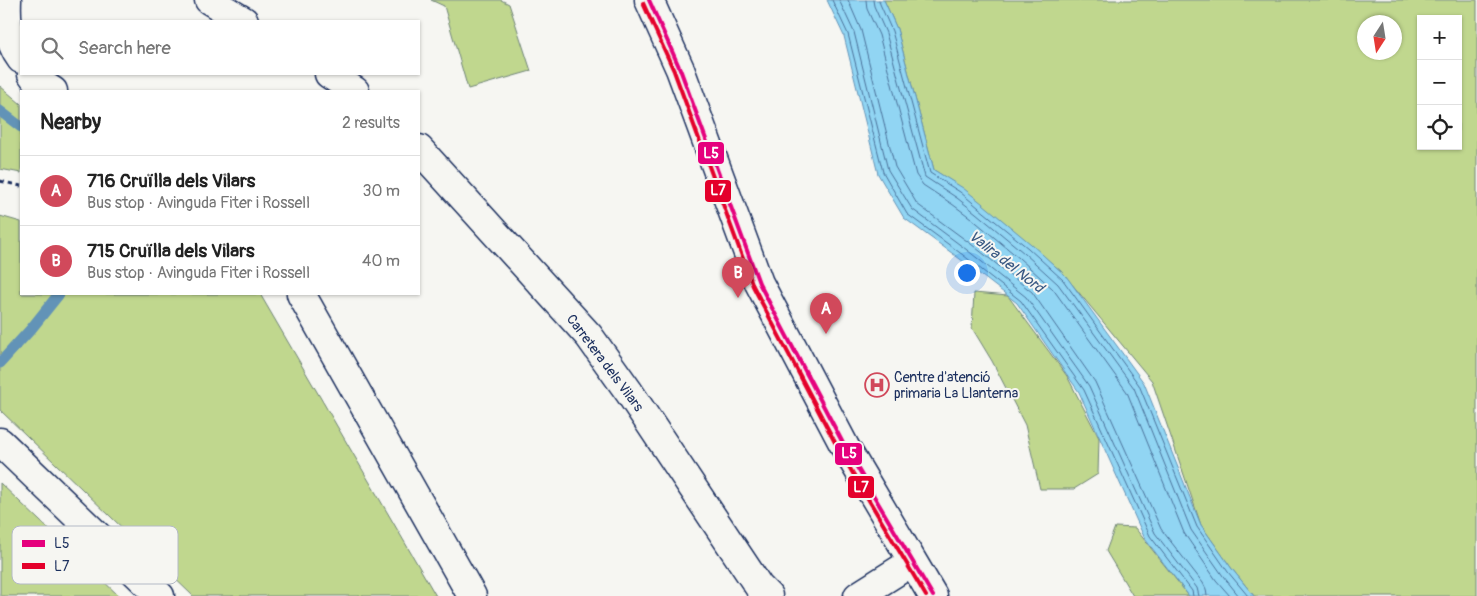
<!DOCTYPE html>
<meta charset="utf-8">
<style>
body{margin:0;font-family:Pangolin,sans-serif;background:#f6f6f6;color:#222}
.controls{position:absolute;right:15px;top:15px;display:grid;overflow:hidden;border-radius:0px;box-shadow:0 1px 4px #0004}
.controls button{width:45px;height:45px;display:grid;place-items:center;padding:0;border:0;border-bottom:1px solid #e0e0e0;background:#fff;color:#222;font:25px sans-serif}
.compass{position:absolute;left:1357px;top:15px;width:45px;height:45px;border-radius:50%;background:#fff;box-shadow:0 1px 4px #0004;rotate:192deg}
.you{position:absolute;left:966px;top:272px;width:18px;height:18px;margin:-12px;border:4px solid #fff;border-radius:50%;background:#1a73e8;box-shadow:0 0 0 8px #1a73e833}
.badge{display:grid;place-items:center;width:32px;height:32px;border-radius:50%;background:#d1495b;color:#fff;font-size:16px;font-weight:700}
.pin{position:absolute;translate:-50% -41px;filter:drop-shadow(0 1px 2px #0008)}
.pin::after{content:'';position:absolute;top:26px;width:18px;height:15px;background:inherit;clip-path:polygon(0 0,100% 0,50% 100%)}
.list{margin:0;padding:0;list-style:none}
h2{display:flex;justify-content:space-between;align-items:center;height:65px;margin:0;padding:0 20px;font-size:21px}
h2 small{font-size:16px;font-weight:400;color:#767676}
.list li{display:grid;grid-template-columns:32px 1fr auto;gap:15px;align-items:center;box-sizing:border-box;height:70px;padding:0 20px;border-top:1px solid #e0e0e0}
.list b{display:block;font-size:19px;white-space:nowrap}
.list p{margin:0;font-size:16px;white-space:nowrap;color:#767676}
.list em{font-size:16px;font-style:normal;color:#767676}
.icon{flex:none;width:28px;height:28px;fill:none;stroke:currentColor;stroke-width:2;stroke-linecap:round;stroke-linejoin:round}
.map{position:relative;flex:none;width:1477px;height:596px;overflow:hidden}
.search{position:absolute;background:#fff;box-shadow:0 1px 4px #0004;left:20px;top:20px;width:400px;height:55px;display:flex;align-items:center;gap:12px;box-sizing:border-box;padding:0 18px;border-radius:0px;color:#767676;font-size:19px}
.panel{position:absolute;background:#fff;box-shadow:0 1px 4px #0004;left:20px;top:90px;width:400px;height:205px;border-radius:0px}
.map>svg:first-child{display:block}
.green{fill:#c0d78e;stroke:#6e8376;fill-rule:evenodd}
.water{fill:#91d5f3;stroke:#6293b7}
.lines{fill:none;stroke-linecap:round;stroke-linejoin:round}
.shore{stroke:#4a719a;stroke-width:1}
.stream{stroke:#6293b7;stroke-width:11}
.street-casing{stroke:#1b2f5e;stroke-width:31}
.secondary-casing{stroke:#1b2f5e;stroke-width:31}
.primary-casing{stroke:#1b2f5e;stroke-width:31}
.path{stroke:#1b2f5e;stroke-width:3;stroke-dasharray:5 4;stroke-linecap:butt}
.street{stroke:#f6f6f2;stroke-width:28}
.secondary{stroke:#f6f6f2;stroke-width:28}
.primary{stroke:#f6f6f2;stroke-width:28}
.bus-1-casing{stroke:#f6f6f2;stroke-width:8}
.bus-2-casing{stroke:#f6f6f2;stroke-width:8}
.bus-1{stroke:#e5007d;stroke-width:4}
.bus-2{stroke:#e4002b;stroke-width:4}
.labels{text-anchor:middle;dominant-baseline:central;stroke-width:4;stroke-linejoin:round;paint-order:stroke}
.street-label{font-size:14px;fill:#1b2f5e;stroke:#f6f6f2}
.poi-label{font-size:14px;fill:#1b2f5e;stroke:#f6f6f2;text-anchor:start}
.water-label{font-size:15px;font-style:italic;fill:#385883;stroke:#f6f6f2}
.key{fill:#f6f6f2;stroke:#b4bac6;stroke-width:1}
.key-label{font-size:14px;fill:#1b2f5e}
.line-badge{stroke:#f6f6f2;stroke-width:2}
.badge-label{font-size:14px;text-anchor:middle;font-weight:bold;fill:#fff}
</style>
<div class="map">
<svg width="1477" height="596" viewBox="0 0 1477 596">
<rect width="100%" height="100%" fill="#f6f6f2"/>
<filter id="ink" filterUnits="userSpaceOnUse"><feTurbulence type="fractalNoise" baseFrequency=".02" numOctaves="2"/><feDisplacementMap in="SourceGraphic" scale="10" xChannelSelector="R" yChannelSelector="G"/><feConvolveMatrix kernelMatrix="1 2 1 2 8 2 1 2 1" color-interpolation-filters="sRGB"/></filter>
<g filter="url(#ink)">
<g class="green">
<polygon points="431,0 501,0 509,4 531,71 468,89 444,6"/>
<path d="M884 0H1477V596H1254L1232 569 1201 525 1152 381 1061 271 954 183 934 170 897 29ZM1421 19H1458V146H1421ZM1364 22H1394V52H1364Z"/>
<polygon points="0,86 21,104 21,173 0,169"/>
<polygon points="0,216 21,222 21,294 260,294 436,596 193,596 0,410"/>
<polygon points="974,293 1008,296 1067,376 1099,438 1098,474 1074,489 1040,489 1025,425 992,361 972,328"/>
<polygon points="0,483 119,596 0,596"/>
<polygon points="1115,527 1135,528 1189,596 1133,596 1106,551"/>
</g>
<polygon class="water" points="827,0 884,0 897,29 934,170 963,188 983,204 1031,244 1066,276 1144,383 1201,525 1232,569 1254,596 1189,596 1145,539 1079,392 1017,303 960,259 904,218 878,174 844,36"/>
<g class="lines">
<g class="shore">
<polyline points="832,0 848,34 883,172 907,214 963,255 1021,301 1084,390 1150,536 1192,591 1193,596"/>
<polyline points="839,0 854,32 888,170 912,209 967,250 1026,297 1089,386 1155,533 1197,588 1199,596"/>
<polyline points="848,0 861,30 895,167 917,204 971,244 1032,292 1095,382 1161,529 1203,583 1206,589 1207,596"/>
<polyline points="866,0 867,9 879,35 916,175 923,185 952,204 971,218 1019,258 1053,289 1127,392 1184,533 1216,580 1230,596"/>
<polyline points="873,0 874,6 886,33 925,177 957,198 976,213 1024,253 1058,284 1134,388 1191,530 1223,576 1239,596"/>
<polyline points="879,0 880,4 892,31 930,173 960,192 979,208 1028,248 1063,280 1139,385 1197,527 1228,572 1248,596"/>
</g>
<g class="stream">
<polyline points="0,111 21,127"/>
<polyline points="0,363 31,329 59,294"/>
</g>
<g class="street-casing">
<polyline id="street" points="0,442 160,596"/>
</g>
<g class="secondary-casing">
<g id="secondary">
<path d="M7 0C6 20 9 43 21 59"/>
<polyline points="209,0 244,21"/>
<polyline points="32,74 37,81 53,91"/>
<polyline points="329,74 355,91"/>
<polyline points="419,149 589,336 629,392 759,587 768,596"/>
<polyline points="301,294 472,596"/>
<polyline points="858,596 912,562"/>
</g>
</g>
<g class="primary-casing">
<polyline id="primary" points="649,0 680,69 759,283 845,447 933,596"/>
</g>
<polyline class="path" points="0,181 21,186"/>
<use href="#street" class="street"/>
<use href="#secondary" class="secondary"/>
<use href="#primary" class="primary"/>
<g class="bus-1-casing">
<polyline id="bus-1" points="649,0 680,69 759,283 845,447 933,596"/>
</g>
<g class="bus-2-casing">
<polyline id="bus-2" points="643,3 674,71 753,286 839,450 926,596"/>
</g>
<use href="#bus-1" class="bus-1"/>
<use href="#bus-2" class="bus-2"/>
</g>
</g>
<defs>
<g id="hospital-ring" transform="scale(1.25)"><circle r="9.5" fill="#f6f6f2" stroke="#d1495b" stroke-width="1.5"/><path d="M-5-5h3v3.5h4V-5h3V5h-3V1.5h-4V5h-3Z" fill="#d1495b"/></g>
</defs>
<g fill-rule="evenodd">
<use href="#hospital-ring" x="877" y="385"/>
</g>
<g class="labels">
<g class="street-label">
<text transform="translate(605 363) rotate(53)">Carretera dels Vilars</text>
</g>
<g class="poi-label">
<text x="894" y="377">Centre d'atenció<tspan x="894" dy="16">primaria La Llanterna</tspan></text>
</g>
<g class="water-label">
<text transform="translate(1006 262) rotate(38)">Valira del Nord</text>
</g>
</g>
<rect x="12" y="526" width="166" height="58" rx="8" class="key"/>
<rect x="22" y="540" width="23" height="7" fill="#e5007d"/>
<rect x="22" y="563" width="23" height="6" fill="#e4002b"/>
<g class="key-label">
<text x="54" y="548">L5</text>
<text x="54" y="571">L7</text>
</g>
<g class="line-badge">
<rect x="697" y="141" width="28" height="24" rx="5" fill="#e5007d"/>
<rect x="704" y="179" width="28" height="24" rx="5" fill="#e4002b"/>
<rect x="834" y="442" width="29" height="24" rx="5" fill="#e5007d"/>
<rect x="847" y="475" width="28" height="24" rx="5" fill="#e4002b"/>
</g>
<g class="badge-label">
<text x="711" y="158">L5</text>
<text x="718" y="195">L7</text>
<text x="849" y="458">L5</text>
<text x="861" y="492">L7</text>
</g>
</svg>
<div class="controls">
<button>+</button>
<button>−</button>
<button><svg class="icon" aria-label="locate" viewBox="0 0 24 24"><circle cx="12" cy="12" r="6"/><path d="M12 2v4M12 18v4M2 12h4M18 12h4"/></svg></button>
</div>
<svg class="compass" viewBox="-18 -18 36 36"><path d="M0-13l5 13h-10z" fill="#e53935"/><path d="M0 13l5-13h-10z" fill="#767676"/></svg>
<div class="you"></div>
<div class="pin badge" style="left:826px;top:334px">A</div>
<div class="pin badge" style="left:738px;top:298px">B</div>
<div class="search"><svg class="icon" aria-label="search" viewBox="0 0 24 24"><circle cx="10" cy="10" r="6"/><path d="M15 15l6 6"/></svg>Search here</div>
<section class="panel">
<h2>Nearby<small>2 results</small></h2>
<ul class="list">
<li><span class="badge">A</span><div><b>716 Cruïlla dels Vilars</b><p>Bus stop · Avinguda Fiter i Rossell</p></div><em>30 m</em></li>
<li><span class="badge">B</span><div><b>715 Cruïlla dels Vilars</b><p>Bus stop · Avinguda Fiter i Rossell</p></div><em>40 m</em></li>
</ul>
</section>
</div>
